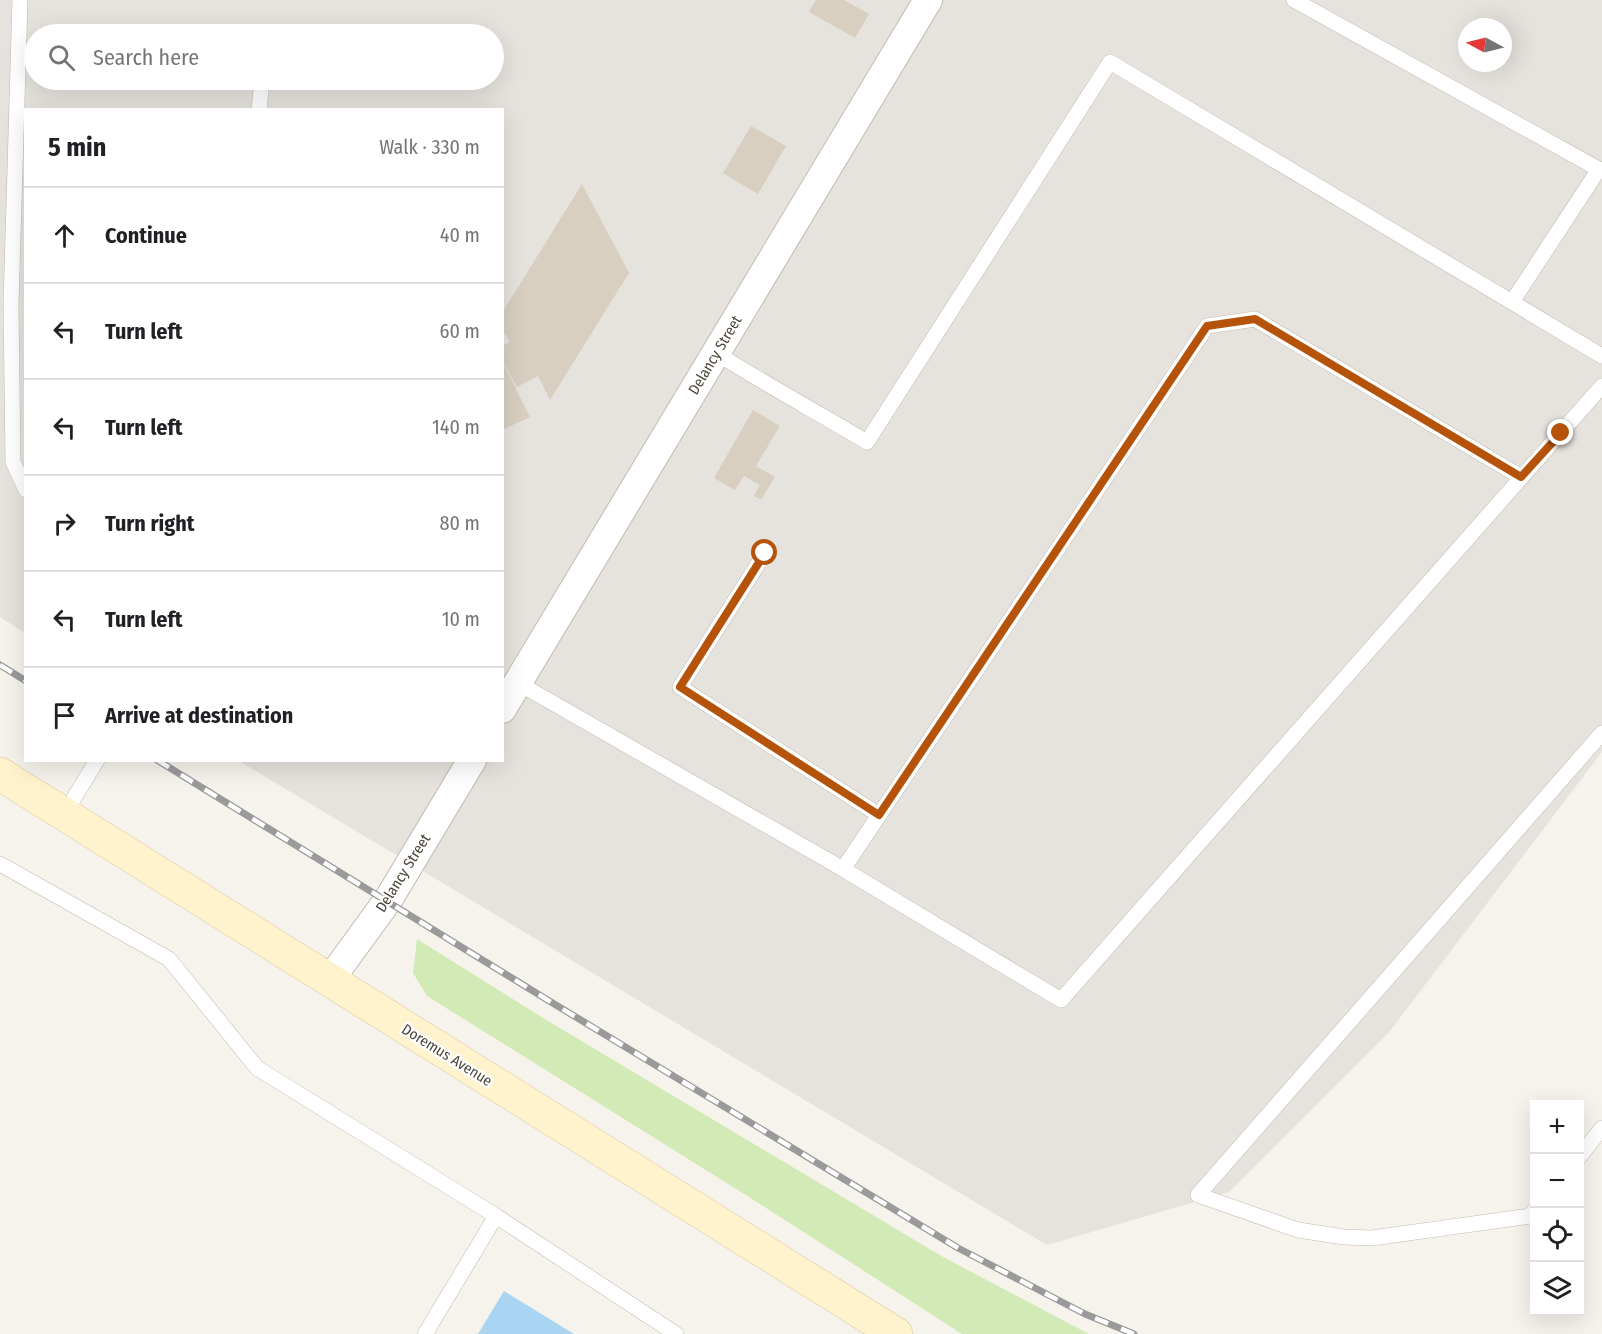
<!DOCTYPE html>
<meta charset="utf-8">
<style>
body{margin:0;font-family:"Fira Sans Condensed",sans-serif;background:#f2f2f2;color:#202124}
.controls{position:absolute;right:18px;bottom:18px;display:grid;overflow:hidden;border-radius:0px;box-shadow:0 6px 24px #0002}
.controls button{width:54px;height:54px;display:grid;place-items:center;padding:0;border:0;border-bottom:2px solid #e0e0e0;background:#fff;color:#202124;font:30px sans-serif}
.compass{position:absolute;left:1458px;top:18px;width:54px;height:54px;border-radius:50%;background:#fff;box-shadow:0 6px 24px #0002;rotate:277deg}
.stop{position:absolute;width:18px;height:18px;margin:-14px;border:4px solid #b45309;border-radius:50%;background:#fff}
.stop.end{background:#b45309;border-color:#fff;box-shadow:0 2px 6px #0008}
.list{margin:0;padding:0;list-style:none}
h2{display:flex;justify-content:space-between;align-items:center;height:78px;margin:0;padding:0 24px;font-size:26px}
h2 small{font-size:20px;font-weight:400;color:#757577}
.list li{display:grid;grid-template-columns:39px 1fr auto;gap:18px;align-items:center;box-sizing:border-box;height:96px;padding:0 24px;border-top:2px solid #e0e0e0}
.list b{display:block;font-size:22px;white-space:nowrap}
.list em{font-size:20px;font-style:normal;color:#757577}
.icon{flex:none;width:33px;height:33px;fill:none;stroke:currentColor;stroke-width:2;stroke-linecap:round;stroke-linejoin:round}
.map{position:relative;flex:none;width:1602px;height:1334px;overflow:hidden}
.search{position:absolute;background:#fff;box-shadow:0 6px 24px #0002;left:24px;top:24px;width:480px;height:66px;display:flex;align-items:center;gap:15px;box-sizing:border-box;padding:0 21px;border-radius:33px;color:#757577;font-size:22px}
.panel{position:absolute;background:#fff;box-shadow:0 6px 24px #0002;left:24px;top:108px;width:480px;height:654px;border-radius:0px}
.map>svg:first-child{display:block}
.industrial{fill:#e6e2dd;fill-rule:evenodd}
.green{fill:#d2eab5}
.water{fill:#a9d4f2}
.building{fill:#d8cfc1}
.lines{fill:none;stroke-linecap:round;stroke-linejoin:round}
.lane-casing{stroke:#c2bbae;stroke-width:16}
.street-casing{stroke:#c2bbae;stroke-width:30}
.secondary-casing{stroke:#d6c79b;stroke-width:34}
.lane{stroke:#fff;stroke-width:15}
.street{stroke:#fff;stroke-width:28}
.secondary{stroke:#fff3cd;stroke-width:33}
.rail-casing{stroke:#9a9a9a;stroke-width:7}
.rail{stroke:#fff;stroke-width:4.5;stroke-dasharray:14;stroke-linecap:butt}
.route{stroke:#b45309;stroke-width:8}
.labels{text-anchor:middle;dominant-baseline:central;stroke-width:4.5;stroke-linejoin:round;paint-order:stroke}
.street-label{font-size:15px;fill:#4b4439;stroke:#fff}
</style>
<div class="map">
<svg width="1602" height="1334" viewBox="0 0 1602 1334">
<rect width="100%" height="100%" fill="#f6f3ec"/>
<path class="industrial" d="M0 0H1602V752L1390 1031 1229 1192 1047 1245 239 761 502 760V110H26L25 633 0 617ZM1467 27H1503V63H1467ZM34 34H494V80H34Z"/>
<polygon class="green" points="417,939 543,1018 943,1257 1089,1334 962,1334 749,1197 427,996 413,973"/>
<polygon class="water" points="504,1291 574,1334 478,1334"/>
<g class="building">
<polygon points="816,0 844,0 869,14 855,38 809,12"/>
<polygon points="751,126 786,146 758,194 723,173"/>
<polygon points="582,184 629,273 550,400 538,376 517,387 502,360 502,346 510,342 502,329 502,313"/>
<polygon points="502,361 530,417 502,430"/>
<polygon points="753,410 780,426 756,466 775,477 761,500 754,496 760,485 744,476 735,490 714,478"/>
</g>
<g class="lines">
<g class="lane-casing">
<g id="lane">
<polyline points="20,0 11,304 13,462 26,490"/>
<polyline points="1294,0 1602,171"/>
<polyline points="259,110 262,80"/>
<polyline points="1512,302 1599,169"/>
<path d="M716 353C765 384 817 412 867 442L1110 62 1602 356"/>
<polyline points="1521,477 1255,319 1207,326 843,869 1061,1000 1602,386"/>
<polyline points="765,553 680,687 879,815"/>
<polyline points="518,683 843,869"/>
<polyline points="65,813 97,760"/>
<polyline points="0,864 169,959 257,1068 496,1216 676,1334"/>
<polyline points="1580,1156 1602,1128"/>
<polyline points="1534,1211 1530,1216 1372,1238 1344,1237 1298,1230 1198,1195 1602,733"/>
<polyline points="425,1334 496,1216"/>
</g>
</g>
<g class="street-casing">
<g id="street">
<polyline points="502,709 928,0"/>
<polyline points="329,981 388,900 472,760"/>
</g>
</g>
<g class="secondary-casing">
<polyline id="secondary" points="0,774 896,1334"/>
</g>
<use href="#lane" class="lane"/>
<use href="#street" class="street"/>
<use href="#secondary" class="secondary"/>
<g class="rail-casing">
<g id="rail">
<polyline points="0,665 26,681"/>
<polyline points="157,760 546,999 958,1248 1085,1314 1134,1334"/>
</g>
</g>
<use href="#rail" class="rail"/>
</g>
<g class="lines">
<polyline class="route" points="765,553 680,687 879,815 1207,326 1255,319 1521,477 1561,433"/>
</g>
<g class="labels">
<g class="street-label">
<text transform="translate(715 355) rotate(-59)">Delancy Street</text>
<text transform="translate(403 873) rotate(-58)">Delancy Street</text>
<text transform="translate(447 1055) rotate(32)">Doremus Avenue</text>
</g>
</g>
</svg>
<div class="controls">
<button>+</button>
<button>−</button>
<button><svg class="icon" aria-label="locate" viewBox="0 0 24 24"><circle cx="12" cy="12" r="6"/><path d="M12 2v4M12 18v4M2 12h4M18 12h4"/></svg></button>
<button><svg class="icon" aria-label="layers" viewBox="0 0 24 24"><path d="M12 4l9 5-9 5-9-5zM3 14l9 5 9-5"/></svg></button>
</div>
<svg class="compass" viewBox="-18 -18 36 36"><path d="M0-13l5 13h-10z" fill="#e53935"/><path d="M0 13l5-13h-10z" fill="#757577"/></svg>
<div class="stop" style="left:765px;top:553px"></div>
<div class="stop end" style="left:1561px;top:433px"></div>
<div class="search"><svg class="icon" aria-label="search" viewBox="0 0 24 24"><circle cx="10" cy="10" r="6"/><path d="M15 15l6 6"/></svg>Search here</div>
<section class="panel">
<h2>5 min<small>Walk · 330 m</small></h2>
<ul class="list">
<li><svg class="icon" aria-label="ahead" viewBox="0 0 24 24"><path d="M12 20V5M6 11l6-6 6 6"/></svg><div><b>Continue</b></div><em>40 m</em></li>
<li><svg class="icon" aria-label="left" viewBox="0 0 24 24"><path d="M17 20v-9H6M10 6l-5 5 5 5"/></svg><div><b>Turn left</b></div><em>60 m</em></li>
<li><svg class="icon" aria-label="left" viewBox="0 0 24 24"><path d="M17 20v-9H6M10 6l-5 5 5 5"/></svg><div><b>Turn left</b></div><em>140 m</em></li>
<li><svg class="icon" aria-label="right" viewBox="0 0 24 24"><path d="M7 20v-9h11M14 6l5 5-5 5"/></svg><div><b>Turn right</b></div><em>80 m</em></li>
<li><svg class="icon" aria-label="left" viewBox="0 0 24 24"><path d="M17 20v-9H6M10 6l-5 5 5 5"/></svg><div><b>Turn left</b></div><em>10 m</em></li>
<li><svg class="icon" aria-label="arrive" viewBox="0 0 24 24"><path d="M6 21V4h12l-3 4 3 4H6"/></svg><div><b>Arrive at destination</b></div></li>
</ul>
</section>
</div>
